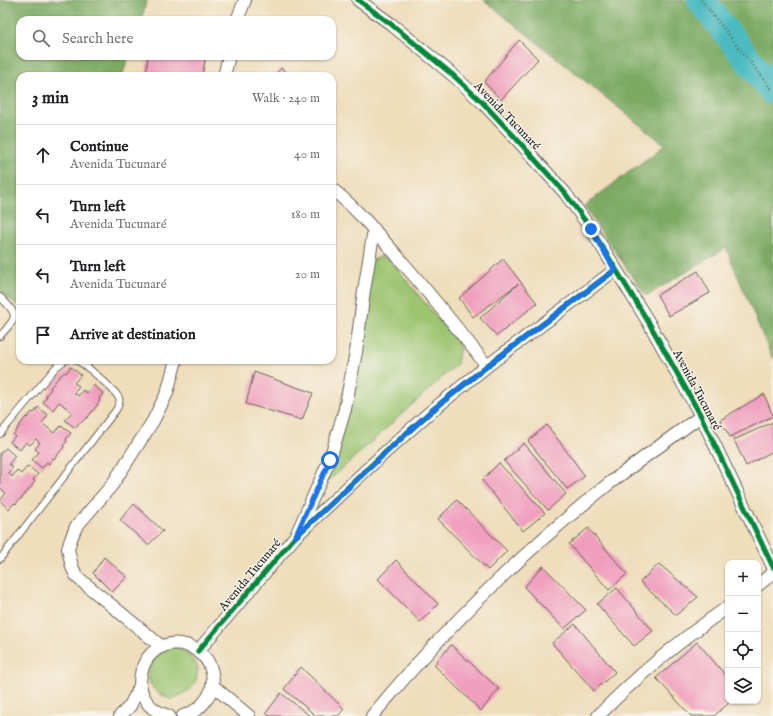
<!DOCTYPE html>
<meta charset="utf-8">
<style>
body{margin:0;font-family:"IM FELL English",serif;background:#f6f6f6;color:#202124}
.controls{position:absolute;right:12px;bottom:12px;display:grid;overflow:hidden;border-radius:8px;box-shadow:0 1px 3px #0004}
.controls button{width:36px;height:36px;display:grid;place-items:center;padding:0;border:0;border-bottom:1px solid #e0e0e0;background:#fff;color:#202124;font:20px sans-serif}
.stop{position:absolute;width:12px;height:12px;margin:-9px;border:3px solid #1a73e8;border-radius:50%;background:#fff}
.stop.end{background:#1a73e8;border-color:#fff;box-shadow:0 1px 4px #0008}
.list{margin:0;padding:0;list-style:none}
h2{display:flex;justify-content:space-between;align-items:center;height:52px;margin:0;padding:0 16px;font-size:17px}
h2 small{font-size:13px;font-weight:400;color:#757577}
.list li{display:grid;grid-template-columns:26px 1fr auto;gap:12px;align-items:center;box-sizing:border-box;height:60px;padding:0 16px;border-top:1px solid #e0e0e0}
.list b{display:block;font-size:15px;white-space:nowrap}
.list p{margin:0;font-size:13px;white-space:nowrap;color:#757577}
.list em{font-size:13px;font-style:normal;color:#757577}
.icon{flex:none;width:22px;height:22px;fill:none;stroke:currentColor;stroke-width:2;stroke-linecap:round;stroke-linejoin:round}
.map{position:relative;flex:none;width:773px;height:716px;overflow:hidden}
.search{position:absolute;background:#fff;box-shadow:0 1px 3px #0004;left:16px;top:16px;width:320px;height:44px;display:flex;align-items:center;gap:10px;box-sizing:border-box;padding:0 14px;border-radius:12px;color:#757577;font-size:15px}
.panel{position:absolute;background:#fff;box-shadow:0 1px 3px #0004;left:16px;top:72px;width:320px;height:292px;border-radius:12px}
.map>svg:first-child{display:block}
.green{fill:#9bc571;stroke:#5c7046}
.forest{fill:#7caa63;stroke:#4c6340}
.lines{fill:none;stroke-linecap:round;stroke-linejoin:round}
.river{stroke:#4cbbc1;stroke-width:28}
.building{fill:#f09ebe}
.lane-casing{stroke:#666054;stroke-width:8}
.street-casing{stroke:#666054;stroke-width:14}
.path{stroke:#666054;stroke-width:2.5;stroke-dasharray:1 3;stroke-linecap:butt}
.lane{stroke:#fff;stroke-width:6}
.street{stroke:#fff;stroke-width:12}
.cycleway-casing{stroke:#f7f3e8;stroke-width:8}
.cycleway{stroke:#00873e;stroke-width:5}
.route{stroke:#1a73e8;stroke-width:5}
.labels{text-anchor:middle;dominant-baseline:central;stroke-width:3;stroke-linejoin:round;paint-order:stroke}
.street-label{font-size:12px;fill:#1c1c1c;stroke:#f7f3e8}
</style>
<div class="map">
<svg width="773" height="716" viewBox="0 0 773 716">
<rect width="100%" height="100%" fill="#f7f3e8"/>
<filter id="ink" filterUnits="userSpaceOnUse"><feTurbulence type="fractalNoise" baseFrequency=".025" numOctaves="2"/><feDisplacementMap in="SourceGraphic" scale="8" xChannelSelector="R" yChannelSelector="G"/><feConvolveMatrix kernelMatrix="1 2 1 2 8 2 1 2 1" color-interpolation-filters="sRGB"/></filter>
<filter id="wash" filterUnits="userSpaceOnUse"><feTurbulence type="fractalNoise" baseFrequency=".012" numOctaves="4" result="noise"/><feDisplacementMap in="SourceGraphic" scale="16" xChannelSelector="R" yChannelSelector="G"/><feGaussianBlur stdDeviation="0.9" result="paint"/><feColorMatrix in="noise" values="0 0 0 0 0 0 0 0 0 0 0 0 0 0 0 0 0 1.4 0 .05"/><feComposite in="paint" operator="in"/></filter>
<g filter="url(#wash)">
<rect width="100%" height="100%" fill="#efddbb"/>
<g class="green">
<polygon points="380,257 390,260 460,346 457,364 324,485 371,261"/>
<path d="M171 644 189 654 198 667C196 690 191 689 172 700 153 691 149 689 147 667L155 655Z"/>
</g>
<g class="forest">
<polygon points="0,0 147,0 141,20 20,20 20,56 129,56 122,76 20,76 20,303 18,306 0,291"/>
<polygon points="484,0 773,0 773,360 726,248 646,296 584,206 665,145"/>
</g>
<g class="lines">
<polyline class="river" points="701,0 773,91"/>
</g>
<g id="blocks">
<g class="building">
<polygon points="519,40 538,59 501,100 484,82"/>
<polygon points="148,56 206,56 202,76 146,76"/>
<polygon points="281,68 290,76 274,76"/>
<polygon points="503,259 537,303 497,336 480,318 518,284 473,317 459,298"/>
<polygon points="698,271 710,293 669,316 657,295"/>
<polygon points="71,367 81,375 74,383 79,386 74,393 78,396 83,390 87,393 93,385 103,393 99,399 100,400 96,407 87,418 86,418 81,423 80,422 75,428 65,420 72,412 59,402 53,410 43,402 47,396 46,395 51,389 50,388 59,377 65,372 66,373"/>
<polygon points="254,372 313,393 302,420 246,404"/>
<polygon points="764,394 773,416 730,437 720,420"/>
<polygon points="38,407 48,415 42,423 54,433 61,426 71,433 66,439 67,441 63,446 64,447 54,459 53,458 49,464 47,462 42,468 32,460 39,452 35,449 40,443 36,439 30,445 26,442 20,450 10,442 15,436 13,435 18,429 17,429 26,417 27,418 32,412 34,413"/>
<polygon points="773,422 773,451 746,466 734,440"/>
<polygon points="547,425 585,476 567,489 528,441"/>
<polygon points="524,443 566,494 548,510 504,461"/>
<polygon points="6,448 15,456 9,464 13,467 8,473 12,477 17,470 21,474 28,466 38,474 33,480 35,481 31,487 21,499 21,498 16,504 14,503 9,509 0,501 6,493 0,488 0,453"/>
<polygon points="499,463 545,513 523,531 482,480"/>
<polygon points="457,500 507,551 488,570 438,519"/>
<polygon points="134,504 163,531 148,545 120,520"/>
<polygon points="588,528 627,574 609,590 569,544"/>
<polygon points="104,557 127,577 112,592 93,573"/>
<polygon points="396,560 438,604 420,622 378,579"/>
<polygon points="659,564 698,597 676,615 640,582"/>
<polygon points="543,566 586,610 564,629 524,587"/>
<polygon points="617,588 653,631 634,646 597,604"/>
<polygon points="575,624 615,672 594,691 552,643"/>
<polygon points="697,642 728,678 728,701 731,701 714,716 691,716 656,678"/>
<polygon points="451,645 499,689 481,711 434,665"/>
<polygon points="301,667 344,709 338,716 316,716 284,689"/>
<polygon points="281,693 310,716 269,716 266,713"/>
</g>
</g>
</g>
<g filter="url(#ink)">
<use href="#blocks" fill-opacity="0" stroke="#666054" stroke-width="1"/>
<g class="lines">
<g class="lane-casing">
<g id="lane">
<path d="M0 297C20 316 17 317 0 336"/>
<polyline points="0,434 56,367 66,360"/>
<path d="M0 559 116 410C118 406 121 402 119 398 114 389 85 364 76 360"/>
</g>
</g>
<g class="street-casing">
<g id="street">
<polyline points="358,0 391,24 454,76 483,103 513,135 565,193 591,229 649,323 701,416 773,567"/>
<polyline points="237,20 245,0"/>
<polyline points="224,76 229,56"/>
<path d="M332 189C357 209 377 233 398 257 429 293 458 329 487 366"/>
<polyline points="298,531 330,459 345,409 356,352 364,291 374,229"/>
<polyline points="758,585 773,573"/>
<polyline points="162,647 77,577 72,567 68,549 71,539 76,527 112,485 153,421 167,393 176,360"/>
<polyline points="198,651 295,537 380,457 429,413 487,366 615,270"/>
<polyline points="212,685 249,716"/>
<polyline points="120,716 130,706 140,686"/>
<path d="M169 716C120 704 139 633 186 645 196 648 206 656 210 666 219 689 204 710 183 716"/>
<path d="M372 716C442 632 520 554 606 486 637 462 669 439 701 416"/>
<path d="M598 716C636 677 683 638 728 607"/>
</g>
</g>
<polyline class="path" points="701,0 773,91"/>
<use href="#lane" class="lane"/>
<use href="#street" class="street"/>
<g class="cycleway-casing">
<g id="cycleway">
<polyline points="358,0 391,24 454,76 483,103 513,135 565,193 591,229 649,323 701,416 773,567"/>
<polyline points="198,651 295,537 380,457 429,413 487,366 615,270"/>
</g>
</g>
<use href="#cycleway" class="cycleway"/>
</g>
</g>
<g class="lines" filter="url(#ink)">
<polyline class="route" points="330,460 295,537 429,413 487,366 615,270 591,229"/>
</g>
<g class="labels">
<g class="street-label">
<text transform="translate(507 116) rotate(46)">Avenida Tucunaré</text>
<text transform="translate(697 390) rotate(62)">Avenida Tucunaré</text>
<text transform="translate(250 575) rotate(-50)">Avenida Tucunaré</text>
</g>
</g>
</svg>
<div class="controls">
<button>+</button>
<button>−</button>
<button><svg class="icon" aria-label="locate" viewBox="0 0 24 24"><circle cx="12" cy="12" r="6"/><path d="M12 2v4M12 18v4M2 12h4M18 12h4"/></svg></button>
<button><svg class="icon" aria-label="layers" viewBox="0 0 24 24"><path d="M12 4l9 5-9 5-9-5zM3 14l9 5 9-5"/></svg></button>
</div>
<div class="stop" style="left:330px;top:460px"></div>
<div class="stop end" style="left:591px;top:229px"></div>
<div class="search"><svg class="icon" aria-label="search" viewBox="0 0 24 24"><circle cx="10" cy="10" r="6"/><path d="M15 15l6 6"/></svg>Search here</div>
<section class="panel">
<h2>3 min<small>Walk · 240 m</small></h2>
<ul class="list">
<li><svg class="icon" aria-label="ahead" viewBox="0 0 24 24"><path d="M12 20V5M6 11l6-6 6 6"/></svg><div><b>Continue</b><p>Avenida Tucunaré</p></div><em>40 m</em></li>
<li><svg class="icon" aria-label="left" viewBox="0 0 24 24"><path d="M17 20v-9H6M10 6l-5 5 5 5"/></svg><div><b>Turn left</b><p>Avenida Tucunaré</p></div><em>180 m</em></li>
<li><svg class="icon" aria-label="left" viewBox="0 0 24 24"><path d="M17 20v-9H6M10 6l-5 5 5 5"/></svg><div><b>Turn left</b><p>Avenida Tucunaré</p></div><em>20 m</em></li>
<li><svg class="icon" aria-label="arrive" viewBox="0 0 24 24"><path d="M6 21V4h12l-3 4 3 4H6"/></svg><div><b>Arrive at destination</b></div></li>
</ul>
</section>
</div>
